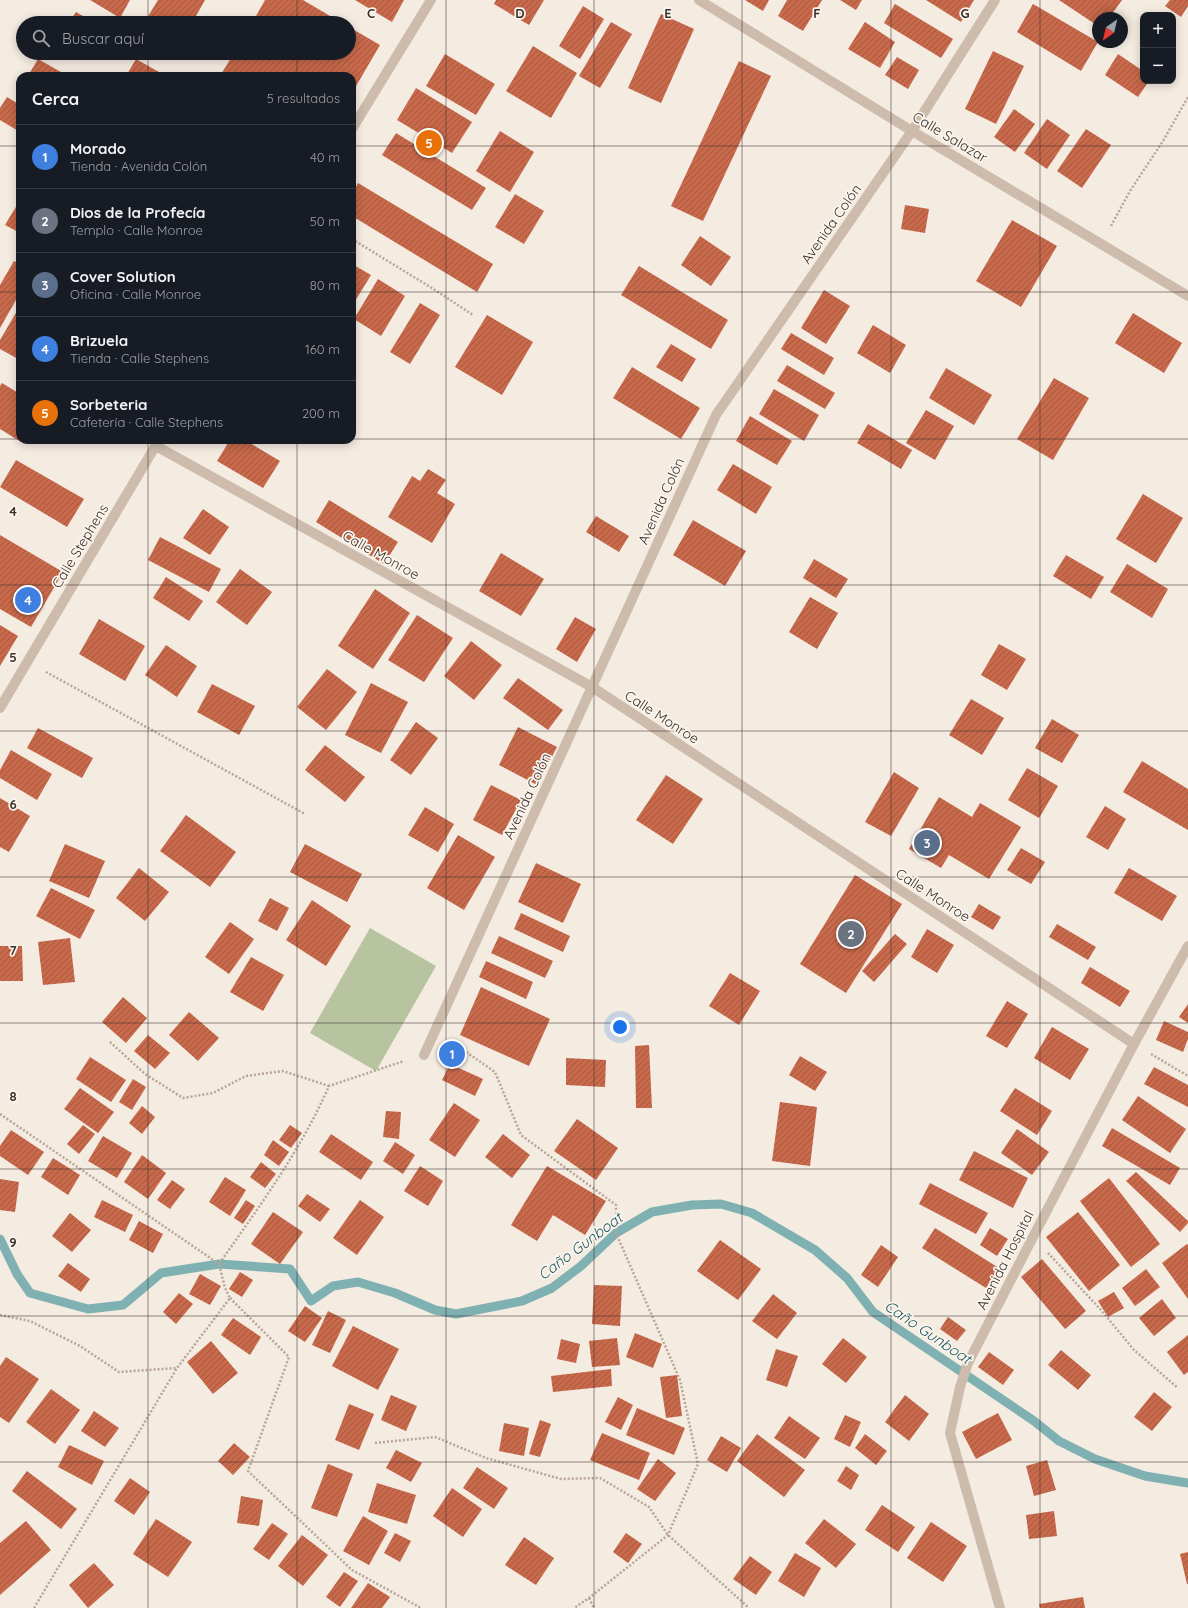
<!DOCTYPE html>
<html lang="es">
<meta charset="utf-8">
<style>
body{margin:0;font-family:Quicksand,sans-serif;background:#242831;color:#f1f3f6}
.controls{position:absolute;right:12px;top:12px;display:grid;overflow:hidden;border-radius:8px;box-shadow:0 2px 10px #0003}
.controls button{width:36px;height:36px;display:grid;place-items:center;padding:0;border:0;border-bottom:1px solid #363941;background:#171b24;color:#f1f3f6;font:20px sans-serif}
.compass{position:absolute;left:1092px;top:12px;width:36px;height:36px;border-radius:50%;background:#171b24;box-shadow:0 2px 10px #0003;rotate:214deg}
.you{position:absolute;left:620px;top:1027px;width:14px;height:14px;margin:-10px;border:3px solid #fff;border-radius:50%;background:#1a73e8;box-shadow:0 0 0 6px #1a73e833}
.badge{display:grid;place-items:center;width:26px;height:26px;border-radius:50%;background:#92aeb2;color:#fff;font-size:13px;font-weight:700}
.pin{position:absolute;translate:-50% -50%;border:2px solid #fff;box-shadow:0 1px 4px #0006}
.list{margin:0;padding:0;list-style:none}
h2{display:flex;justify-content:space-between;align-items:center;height:52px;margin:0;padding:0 16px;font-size:17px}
h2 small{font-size:13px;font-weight:400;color:#9ea1a6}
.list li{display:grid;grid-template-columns:26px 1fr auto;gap:12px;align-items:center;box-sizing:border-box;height:64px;padding:0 16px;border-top:1px solid #363941}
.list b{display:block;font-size:15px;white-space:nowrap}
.list p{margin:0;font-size:13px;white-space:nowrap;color:#9ea1a6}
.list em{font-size:13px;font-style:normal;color:#9ea1a6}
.icon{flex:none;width:22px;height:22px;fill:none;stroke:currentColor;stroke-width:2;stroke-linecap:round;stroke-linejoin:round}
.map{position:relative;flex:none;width:1188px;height:1608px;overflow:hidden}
.search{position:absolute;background:#171b24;box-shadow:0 2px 10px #0003;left:16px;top:16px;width:340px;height:44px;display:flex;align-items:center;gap:10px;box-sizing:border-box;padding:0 14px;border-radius:22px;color:#9ea1a6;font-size:15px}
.panel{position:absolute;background:#171b24;box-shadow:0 2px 10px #0003;left:16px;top:72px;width:340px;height:372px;border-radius:12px}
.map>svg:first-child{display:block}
.pitch{fill:#b8c4a0}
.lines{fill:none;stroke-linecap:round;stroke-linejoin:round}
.stream{stroke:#7fb0b2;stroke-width:9}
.building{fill:url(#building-hatch)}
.path{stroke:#b9a596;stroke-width:2.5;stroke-dasharray:2 2;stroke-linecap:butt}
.minor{stroke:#cdbbac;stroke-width:10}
.tertiary{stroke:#cdbbac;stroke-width:10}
.grid{fill:none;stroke:#3b302b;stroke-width:1;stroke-opacity:0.55}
.labels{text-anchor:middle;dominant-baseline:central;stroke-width:3.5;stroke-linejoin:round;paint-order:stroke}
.street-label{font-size:14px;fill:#3b302b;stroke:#fbf5ee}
.water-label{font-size:15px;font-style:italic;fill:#1f5a5e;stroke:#fbf5ee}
.grid-label{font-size:13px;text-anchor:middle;font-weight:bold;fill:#3b302b;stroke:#fbf5ee;stroke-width:3.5;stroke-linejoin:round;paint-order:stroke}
</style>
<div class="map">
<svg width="1188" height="1608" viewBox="0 0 1188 1608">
<defs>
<pattern id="building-hatch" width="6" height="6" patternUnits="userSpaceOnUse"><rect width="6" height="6" fill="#c8694b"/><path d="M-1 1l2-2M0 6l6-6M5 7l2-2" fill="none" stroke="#a4573f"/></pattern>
</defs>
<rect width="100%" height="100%" fill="#f4ebe1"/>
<polygon class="pitch" points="370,928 436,966 376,1071 310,1033"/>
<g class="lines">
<polyline class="stream" points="0,1239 17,1274 30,1293 88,1309 123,1305 161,1273 219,1264 290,1269 311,1301 333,1286 358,1282 395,1293 435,1310 456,1314 522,1301 552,1288 581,1266 616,1233 652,1212 692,1205 721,1204 752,1213 815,1250 847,1278 873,1312 1034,1421 1059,1441 1095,1459 1145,1476 1188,1483"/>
</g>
<g class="building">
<polygon points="90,0 130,0 120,18"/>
<polygon points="158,0 205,0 192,23 144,23"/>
<polygon points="265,0 303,0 342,23 252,23"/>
<polygon points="355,0 404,0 392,22"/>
<polygon points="496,0 544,0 529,25 494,4"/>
<polygon points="745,0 769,0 763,11"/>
<polygon points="787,0 822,0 803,31 778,16"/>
<polygon points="840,0 862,0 856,10"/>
<polygon points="926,0 974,0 961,22"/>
<polygon points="1059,0 1122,0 1109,18 1098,18 1098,26"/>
<polygon points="1170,0 1188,0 1188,6 1181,17 1165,6"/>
<polygon points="895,4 953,39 941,58 884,23"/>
<polygon points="1033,4 1098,42 1081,71 1017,32"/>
<polygon points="583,6 604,19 580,59 559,46"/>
<polygon points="76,12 95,23 69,23"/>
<polygon points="661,14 694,29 661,103 628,88"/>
<polygon points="611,22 632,34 600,88 579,76"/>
<polygon points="865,22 895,42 880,68 848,49"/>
<polygon points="349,27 380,45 352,93 352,76 220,76 234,53 349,53"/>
<polygon points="533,46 577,73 551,118 506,91"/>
<polygon points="993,51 1024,66 996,124 965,109"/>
<polygon points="81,53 98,53 94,60"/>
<polygon points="445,54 495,84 476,115 426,86"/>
<polygon points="1118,54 1143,71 1143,81 1149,81 1138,97 1105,75"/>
<polygon points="897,57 919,70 908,89 885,75"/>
<polygon points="38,59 68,76 28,76"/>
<polygon points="136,59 166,76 126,76"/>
<polygon points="739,61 771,76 703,221 671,206"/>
<polygon points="416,88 472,122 452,153 397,120"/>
<polygon points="7,97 20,105 20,132 0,120 0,108"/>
<polygon points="1014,109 1035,124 1015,152 994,137"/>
<polygon points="1047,119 1070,135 1047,169 1024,153"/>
<polygon points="1086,129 1111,145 1082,188 1057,171"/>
<polygon points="500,131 534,152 510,192 476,171"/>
<polygon points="396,133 486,188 472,210 382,155"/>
<polygon points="358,183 493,264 477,292 352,216 352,193"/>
<polygon points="515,194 544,211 524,244 495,227"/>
<polygon points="20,200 20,233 5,225"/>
<polygon points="905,205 929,209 925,233 901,229"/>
<polygon points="1012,220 1057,246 1021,307 976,281"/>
<polygon points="700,236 731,257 711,286 681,265"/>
<polygon points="14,261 20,264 20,293 0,328 0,285"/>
<polygon points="352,264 371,275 352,306"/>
<polygon points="639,266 728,320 711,349 621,295"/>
<polygon points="378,279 405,296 381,336 354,319"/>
<polygon points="824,290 850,306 826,344 801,328"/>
<polygon points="420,303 440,315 410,364 390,352"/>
<polygon points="20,306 20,360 0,349 0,340"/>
<polygon points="1133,313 1182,343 1164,373 1115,343"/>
<polygon points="487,315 533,342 502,395 455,367"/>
<polygon points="873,325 906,345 890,373 857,353"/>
<polygon points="791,333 834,358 824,375 781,349"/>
<polygon points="671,344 696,359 682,382 656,367"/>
<polygon points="787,365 835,393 825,409 777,381"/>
<polygon points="632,367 700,408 681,439 613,398"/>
<polygon points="946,368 992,395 974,425 929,398"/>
<polygon points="1054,378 1089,398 1053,460 1017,439"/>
<polygon points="2,383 20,394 20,440 22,440 21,442 0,429 0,386"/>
<polygon points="774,389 819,415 804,441 759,414"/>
<polygon points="926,410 954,426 935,460 906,443"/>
<polygon points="750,416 792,441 777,465 736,441"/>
<polygon points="868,424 912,450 901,469 857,443"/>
<polygon points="230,440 245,440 280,461 263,488 217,461"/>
<polygon points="16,460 84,499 67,527 0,487"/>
<polygon points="733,464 772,487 756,514 717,490"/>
<polygon points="428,469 446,480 437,493 455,504 432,543 388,517 412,476 420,481"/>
<polygon points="1143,494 1183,518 1156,563 1116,539"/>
<polygon points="329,500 398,542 384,564 316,522"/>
<polygon points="203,509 229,527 210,555 183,538"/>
<polygon points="596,516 629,536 619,552 586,532"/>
<polygon points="693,520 746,551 725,586 673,555"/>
<polygon points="0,535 63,572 31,627 0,609"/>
<polygon points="160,537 221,569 209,592 148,560"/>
<polygon points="501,553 544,579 521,616 479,591"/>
<polygon points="1066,555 1104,577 1091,599 1053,576"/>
<polygon points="814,559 848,579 836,598 803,578"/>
<polygon points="1127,564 1168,589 1152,618 1110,592"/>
<polygon points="240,569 272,592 247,625 216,602"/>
<polygon points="166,577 203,601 189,621 153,598"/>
<polygon points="375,589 410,613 373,669 338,646"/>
<polygon points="810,597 838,613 817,649 789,632"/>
<polygon points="417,615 453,638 424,682 388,660"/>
<polygon points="575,617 596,629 577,662 556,649"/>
<polygon points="99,619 145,646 125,681 79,654"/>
<polygon points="0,625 18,636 0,666"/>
<polygon points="471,641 502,665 474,700 444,676"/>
<polygon points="999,644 1026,659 1007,690 981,675"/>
<polygon points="166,645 197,666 177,697 145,675"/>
<polygon points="327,669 357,692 326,730 297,707"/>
<polygon points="518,678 563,710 548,730 503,698"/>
<polygon points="371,683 408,702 381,753 345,735"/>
<polygon points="212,684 255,706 239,735 197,712"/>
<polygon points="971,699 1004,718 982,755 949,735"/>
<polygon points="1052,719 1079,735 1062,763 1035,748"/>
<polygon points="416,722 438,738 411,775 390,760"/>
<polygon points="518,727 557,747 537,785 499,765"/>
<polygon points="38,728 93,758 82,778 27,748"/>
<polygon points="325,745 365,777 345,802 305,770"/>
<polygon points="11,750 52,774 37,800 0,778 0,770"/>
<polygon points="1142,761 1188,789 1188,830 1123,792"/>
<polygon points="1027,768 1058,786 1039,818 1008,800"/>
<polygon points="894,772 919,788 891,836 865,822"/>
<polygon points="666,775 703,799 673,844 636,820"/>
<polygon points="491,785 521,800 502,835 473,820"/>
<polygon points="939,797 972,817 980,803 1021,827 989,879 949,855 941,868 909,849"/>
<polygon points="0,798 30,816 9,852 0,847"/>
<polygon points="1105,806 1126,819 1108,850 1086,837"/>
<polygon points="425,807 454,824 438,852 408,835"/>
<polygon points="186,815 236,852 210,887 160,851"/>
<polygon points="458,835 495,857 464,910 427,888"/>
<polygon points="65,844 105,861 89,898 49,881"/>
<polygon points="305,844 362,874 347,902 290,872"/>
<polygon points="1021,848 1045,862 1031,884 1007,870"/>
<polygon points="536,863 581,884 563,923 518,902"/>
<polygon points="139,868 169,892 145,921 116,898"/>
<polygon points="1129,868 1177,896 1162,921 1114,893"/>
<polygon points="855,875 902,904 846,993 800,964"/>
<polygon points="51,888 95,910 80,939 36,916"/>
<polygon points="270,898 289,908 277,931 258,921"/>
<polygon points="312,900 351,926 326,966 286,940"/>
<polygon points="979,904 1001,917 993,930 971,917"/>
<polygon points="521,913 570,936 563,952 514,929"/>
<polygon points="230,922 254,939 229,974 205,957"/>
<polygon points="1057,924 1096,947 1088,960 1049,937"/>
<polygon points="927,929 954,945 937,973 911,957"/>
<polygon points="895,934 907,944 874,982 862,971"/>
<polygon points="499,936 553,961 545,978 491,953"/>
<polygon points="70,938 75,982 43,985 38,942"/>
<polygon points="0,946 22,946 23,981 0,981"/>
<polygon points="251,957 284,975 263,1011 230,992"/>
<polygon points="486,961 533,982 526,999 479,977"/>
<polygon points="1090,967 1130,991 1120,1007 1081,983"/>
<polygon points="730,973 760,991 739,1025 709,1006"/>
<polygon points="481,987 550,1019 529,1066 460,1035"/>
<polygon points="123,997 147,1018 126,1043 102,1022"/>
<polygon points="1007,1001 1028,1014 1007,1048 986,1036"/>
<polygon points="1188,1004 1188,1023 1179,1017"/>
<polygon points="189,1012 219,1038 198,1061 169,1035"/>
<polygon points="1164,1021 1188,1032 1188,1039 1183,1052 1156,1040"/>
<polygon points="1052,1027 1089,1049 1070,1080 1034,1058"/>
<polygon points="148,1035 170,1053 155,1069 134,1051"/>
<polygon points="649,1045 652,1108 636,1108 635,1046"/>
<polygon points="800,1056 827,1072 815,1091 789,1075"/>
<polygon points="90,1057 126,1080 111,1102 76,1079"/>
<polygon points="566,1058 606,1060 605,1087 566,1085"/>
<polygon points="450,1064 483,1079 475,1096 442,1080"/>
<polygon points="1154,1067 1188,1085 1188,1107 1144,1084"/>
<polygon points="133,1079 146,1087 132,1110 119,1102"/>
<polygon points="80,1088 114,1112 98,1133 64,1109"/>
<polygon points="1015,1088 1052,1111 1037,1135 1000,1111"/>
<polygon points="1138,1096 1186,1129 1170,1153 1122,1120"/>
<polygon points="780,1102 817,1107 810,1166 772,1161"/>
<polygon points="454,1103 480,1120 455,1157 429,1140"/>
<polygon points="142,1106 155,1117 142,1134 129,1123"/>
<polygon points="386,1111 401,1112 399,1139 383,1137"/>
<polygon points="577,1119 618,1148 596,1180 554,1151"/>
<polygon points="83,1125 95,1134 79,1154 67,1144"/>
<polygon points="290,1125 302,1133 291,1148 279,1140"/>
<polygon points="1112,1128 1180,1168 1170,1185 1102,1146"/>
<polygon points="1017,1129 1049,1152 1032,1175 1001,1153"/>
<polygon points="11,1130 44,1152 28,1175 0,1156 0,1146"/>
<polygon points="331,1134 373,1162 361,1180 319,1152"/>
<polygon points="503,1134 530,1155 512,1178 485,1157"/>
<polygon points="103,1136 132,1153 117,1178 88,1161"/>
<polygon points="273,1140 289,1152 279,1166 264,1155"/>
<polygon points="395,1142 415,1155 403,1174 383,1161"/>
<polygon points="974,1151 1028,1178 1013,1208 959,1180"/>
<polygon points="142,1155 166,1173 148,1199 124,1182"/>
<polygon points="53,1158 80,1175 68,1195 41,1177"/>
<polygon points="261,1162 276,1174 265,1188 250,1177"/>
<polygon points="420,1166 443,1181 428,1206 404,1191"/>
<polygon points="547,1166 606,1201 585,1235 553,1215 537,1241 511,1225"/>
<polygon points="1136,1172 1188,1221 1188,1223 1180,1232 1126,1181"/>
<polygon points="225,1177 246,1190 230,1216 209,1202"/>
<polygon points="1109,1178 1160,1244 1131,1267 1080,1201"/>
<polygon points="0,1179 19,1182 15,1212 0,1210"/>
<polygon points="172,1180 185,1189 170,1209 157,1200"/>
<polygon points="930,1183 988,1213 976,1234 919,1204"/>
<polygon points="307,1194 330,1209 320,1222 298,1206"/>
<polygon points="102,1200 133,1215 125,1232 94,1217"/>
<polygon points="246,1200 255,1206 243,1224 234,1218"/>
<polygon points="360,1200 384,1217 357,1255 333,1238"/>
<polygon points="273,1212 303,1232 280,1264 251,1244"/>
<polygon points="1078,1212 1120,1265 1089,1291 1046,1237"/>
<polygon points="70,1213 91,1230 72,1252 52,1236"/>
<polygon points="139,1221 163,1234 153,1253 129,1240"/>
<polygon points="935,1228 999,1268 986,1288 922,1248"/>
<polygon points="990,1228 1008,1239 997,1256 980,1245"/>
<polygon points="720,1240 761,1269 738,1300 697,1271"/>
<polygon points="1187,1244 1188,1245 1188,1299 1162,1263"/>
<polygon points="881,1245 898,1257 878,1287 861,1275"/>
<polygon points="1042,1259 1086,1311 1065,1329 1021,1277"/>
<polygon points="68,1263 90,1279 81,1292 58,1276"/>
<polygon points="1146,1269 1160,1287 1135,1306 1122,1288"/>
<polygon points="240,1272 253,1280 242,1297 229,1289"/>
<polygon points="200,1274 221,1286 210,1305 189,1294"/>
<polygon points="594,1285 622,1286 620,1326 592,1324"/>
<polygon points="1114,1292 1124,1308 1108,1317 1098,1301"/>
<polygon points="179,1293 193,1304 176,1324 163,1312"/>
<polygon points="773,1294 797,1313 777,1339 752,1321"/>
<polygon points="1162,1299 1176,1318 1154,1336 1139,1318"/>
<polygon points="305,1306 322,1318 305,1342 288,1331"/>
<polygon points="328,1311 346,1320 330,1353 312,1345"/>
<polygon points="948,1317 966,1330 957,1341 940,1329"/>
<polygon points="233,1318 261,1337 250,1355 221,1335"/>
<polygon points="353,1326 399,1349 378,1390 332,1366"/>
<polygon points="635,1333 662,1344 653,1368 626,1357"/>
<polygon points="1188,1335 1188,1372 1184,1375 1167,1352"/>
<polygon points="617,1338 620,1365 592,1367 589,1341"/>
<polygon points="843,1338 867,1357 846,1383 822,1364"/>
<polygon points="561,1339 580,1344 576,1363 557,1359"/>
<polygon points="211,1341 238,1373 213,1394 187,1362"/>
<polygon points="776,1349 798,1356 787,1387 766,1380"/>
<polygon points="1061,1350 1091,1375 1078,1390 1048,1365"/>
<polygon points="989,1352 1014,1370 1003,1385 978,1367"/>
<polygon points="6,1357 39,1379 9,1423 0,1417 0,1366"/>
<polygon points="611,1369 612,1386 553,1392 551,1376"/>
<polygon points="677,1375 682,1416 666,1418 660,1377"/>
<polygon points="51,1389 80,1410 55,1444 26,1422"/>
<polygon points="1154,1392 1172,1407 1152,1431 1134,1417"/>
<polygon points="391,1395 417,1406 406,1431 381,1420"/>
<polygon points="905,1395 929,1414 909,1441 885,1422"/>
<polygon points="618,1397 633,1405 621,1430 605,1422"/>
<polygon points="349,1404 374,1414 359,1450 335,1440"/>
<polygon points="637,1408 685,1428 674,1455 626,1435"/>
<polygon points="94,1411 119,1428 105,1447 81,1431"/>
<polygon points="998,1413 1012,1440 976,1459 962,1432"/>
<polygon points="845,1415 861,1422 850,1447 834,1439"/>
<polygon points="789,1416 820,1438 805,1459 774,1438"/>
<polygon points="540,1420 551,1424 540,1457 529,1454"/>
<polygon points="504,1423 529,1428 524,1456 499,1451"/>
<polygon points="602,1433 650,1453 639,1480 590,1460"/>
<polygon points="757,1434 805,1470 784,1497 737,1461"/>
<polygon points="865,1434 887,1451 876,1465 855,1448"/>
<polygon points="721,1436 741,1448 727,1472 707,1460"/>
<polygon points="234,1443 250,1457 233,1475 218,1461"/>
<polygon points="69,1445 104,1461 92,1485 58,1467"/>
<polygon points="396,1450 422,1463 411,1482 386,1468"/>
<polygon points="658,1459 676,1473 655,1501 637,1489"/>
<polygon points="1047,1460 1056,1490 1034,1496 1026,1466"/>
<polygon points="328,1464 353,1474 337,1517 311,1508"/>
<polygon points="846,1466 859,1475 851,1490 837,1481"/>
<polygon points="477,1467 508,1488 494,1509 463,1488"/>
<polygon points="27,1471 77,1509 61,1529 12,1491"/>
<polygon points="130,1478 150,1492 134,1515 114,1501"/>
<polygon points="377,1483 416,1495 407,1524 368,1512"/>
<polygon points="452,1488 482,1509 463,1537 433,1516"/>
<polygon points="241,1496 263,1500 259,1526 237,1523"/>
<polygon points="882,1505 915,1527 898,1552 865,1530"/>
<polygon points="1054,1511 1057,1536 1029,1539 1026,1515"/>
<polygon points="363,1516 388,1531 369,1565 343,1551"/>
<polygon points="156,1519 192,1542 168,1577 133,1554"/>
<polygon points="824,1519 856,1544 836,1568 805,1543"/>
<polygon points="26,1521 51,1550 0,1595 0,1543"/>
<polygon points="931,1522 967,1546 943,1582 907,1558"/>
<polygon points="272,1523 288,1534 269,1560 253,1549"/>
<polygon points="395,1533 411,1541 400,1562 384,1553"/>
<polygon points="626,1533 642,1544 628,1563 613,1552"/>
<polygon points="302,1535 328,1555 303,1586 278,1566"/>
<polygon points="524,1537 554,1558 536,1585 505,1565"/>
<polygon points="1188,1552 1188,1584 1187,1584 1180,1554"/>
<polygon points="795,1553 821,1568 804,1597 778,1581"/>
<polygon points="750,1556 772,1572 756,1595 733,1579"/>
<polygon points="94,1563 114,1585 88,1608 69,1585"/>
<polygon points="344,1572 358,1581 340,1607 326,1597"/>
<polygon points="368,1583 390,1597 382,1608 351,1608"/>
<polygon points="1083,1597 1085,1608 1040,1608 1039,1604"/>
</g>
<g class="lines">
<g class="path">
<polyline points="1111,226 1130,191 1163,141 1188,97"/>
<polyline points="352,239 435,290 473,315"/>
<polyline points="46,672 305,814"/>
<polyline points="110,1042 145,1074 183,1098 213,1093 246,1076 283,1071 329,1086"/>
<polyline points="453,1043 495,1072 521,1135 616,1205 616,1233 680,1380 698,1464 668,1535 589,1598 574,1608"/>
<polyline points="1151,1054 1188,1076"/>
<polyline points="0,1114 219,1264"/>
<polyline points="1048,1253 1101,1310 1134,1350 1178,1388"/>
<polyline points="230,1298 289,1357 248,1471 352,1570 421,1608"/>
<polyline points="0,1315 30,1321 80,1346 119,1372 177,1368"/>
<polyline points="375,1443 435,1437 486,1458 561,1479 600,1478 649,1507 668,1535 749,1608"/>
<polyline points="589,1598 594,1608"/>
<path d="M34 1608 177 1368 230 1298 225 1288 219 1264C259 1207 301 1150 329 1086L404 1061"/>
</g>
<g class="minor">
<polyline points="699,0 912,131 1188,296"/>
<polyline points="156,446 592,687 1134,1044"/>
<polyline points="424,1055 716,415 912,131 995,0"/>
<polyline points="1000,1608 950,1433 960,1387 968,1363 1033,1237 1134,1044 1188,946"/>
</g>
<g class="tertiary">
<polyline points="352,129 431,0"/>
<polyline points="0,708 159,440"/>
</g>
</g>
<path class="grid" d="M148 0V23M297 0V23M446 0V1608M594 0V1608M742 0V1608M891 0V1608M1040 0V1608M148 53V76M297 53V76M0 146H20M352 146H1188M0 292H20M352 292H1188M0 439H20M352 439H1188M148 440V1608M297 440V1608M0 585H1188M0 731H1188M0 877H1188M0 1023H1188M0 1169H1188M0 1316H1188M0 1462H1188"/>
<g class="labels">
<g class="street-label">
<text transform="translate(950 137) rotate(31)">Calle Salazar</text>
<text transform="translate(831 224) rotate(-55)">Avenida Colón</text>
<text transform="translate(661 501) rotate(-66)">Avenida Colón</text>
<text transform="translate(80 546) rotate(-59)">Calle Stephens</text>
<text transform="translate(381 555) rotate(29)">Calle Monroe</text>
<text transform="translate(662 717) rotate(33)">Calle Monroe</text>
<text transform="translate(527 796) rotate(-65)">Avenida Colón</text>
<text transform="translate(933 895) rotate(33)">Calle Monroe</text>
<text transform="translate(1005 1260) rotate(-63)">Avenida Hospital</text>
</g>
<g class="water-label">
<text transform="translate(580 1246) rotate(-37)">Caño Gunboat</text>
<text transform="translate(928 1332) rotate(34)">Caño Gunboat</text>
</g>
</g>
<g class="grid-label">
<text x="371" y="18">C</text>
<text x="520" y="18">D</text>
<text x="668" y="18">E</text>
<text x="817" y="18">F</text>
<text x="965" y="18">G</text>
<text x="13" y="516">4</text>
<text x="13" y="662">5</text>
<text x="13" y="809">6</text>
<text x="13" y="955">7</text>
<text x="13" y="1101">8</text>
<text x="13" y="1247">9</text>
</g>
</svg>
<div class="controls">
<button>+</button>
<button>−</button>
</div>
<svg class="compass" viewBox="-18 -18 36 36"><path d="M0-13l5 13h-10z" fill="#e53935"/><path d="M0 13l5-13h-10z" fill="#9ea1a6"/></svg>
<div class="you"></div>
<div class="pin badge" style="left:452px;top:1054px;background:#3f7fe0">1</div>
<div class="pin badge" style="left:851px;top:934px;background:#6b7280">2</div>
<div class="pin badge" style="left:927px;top:843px;background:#5c6f8a">3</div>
<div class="pin badge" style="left:28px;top:600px;background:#3f7fe0">4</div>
<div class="pin badge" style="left:429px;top:143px;background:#e8710a">5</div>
<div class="search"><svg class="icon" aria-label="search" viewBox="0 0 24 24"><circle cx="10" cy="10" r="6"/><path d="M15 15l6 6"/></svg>Buscar aquí</div>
<section class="panel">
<h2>Cerca<small>5 resultados</small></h2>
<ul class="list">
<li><span class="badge" style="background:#3f7fe0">1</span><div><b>Morado</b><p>Tienda · Avenida Colón</p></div><em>40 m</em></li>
<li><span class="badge" style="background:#6b7280">2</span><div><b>Dios de la Profecía</b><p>Templo · Calle Monroe</p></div><em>50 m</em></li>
<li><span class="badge" style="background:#5c6f8a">3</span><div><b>Cover Solution</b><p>Oficina · Calle Monroe</p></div><em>80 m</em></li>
<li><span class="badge" style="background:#3f7fe0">4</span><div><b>Brizuela</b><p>Tienda · Calle Stephens</p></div><em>160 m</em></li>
<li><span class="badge" style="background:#e8710a">5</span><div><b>Sorbeteria</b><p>Cafetería · Calle Stephens</p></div><em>200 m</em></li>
</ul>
</section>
</div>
